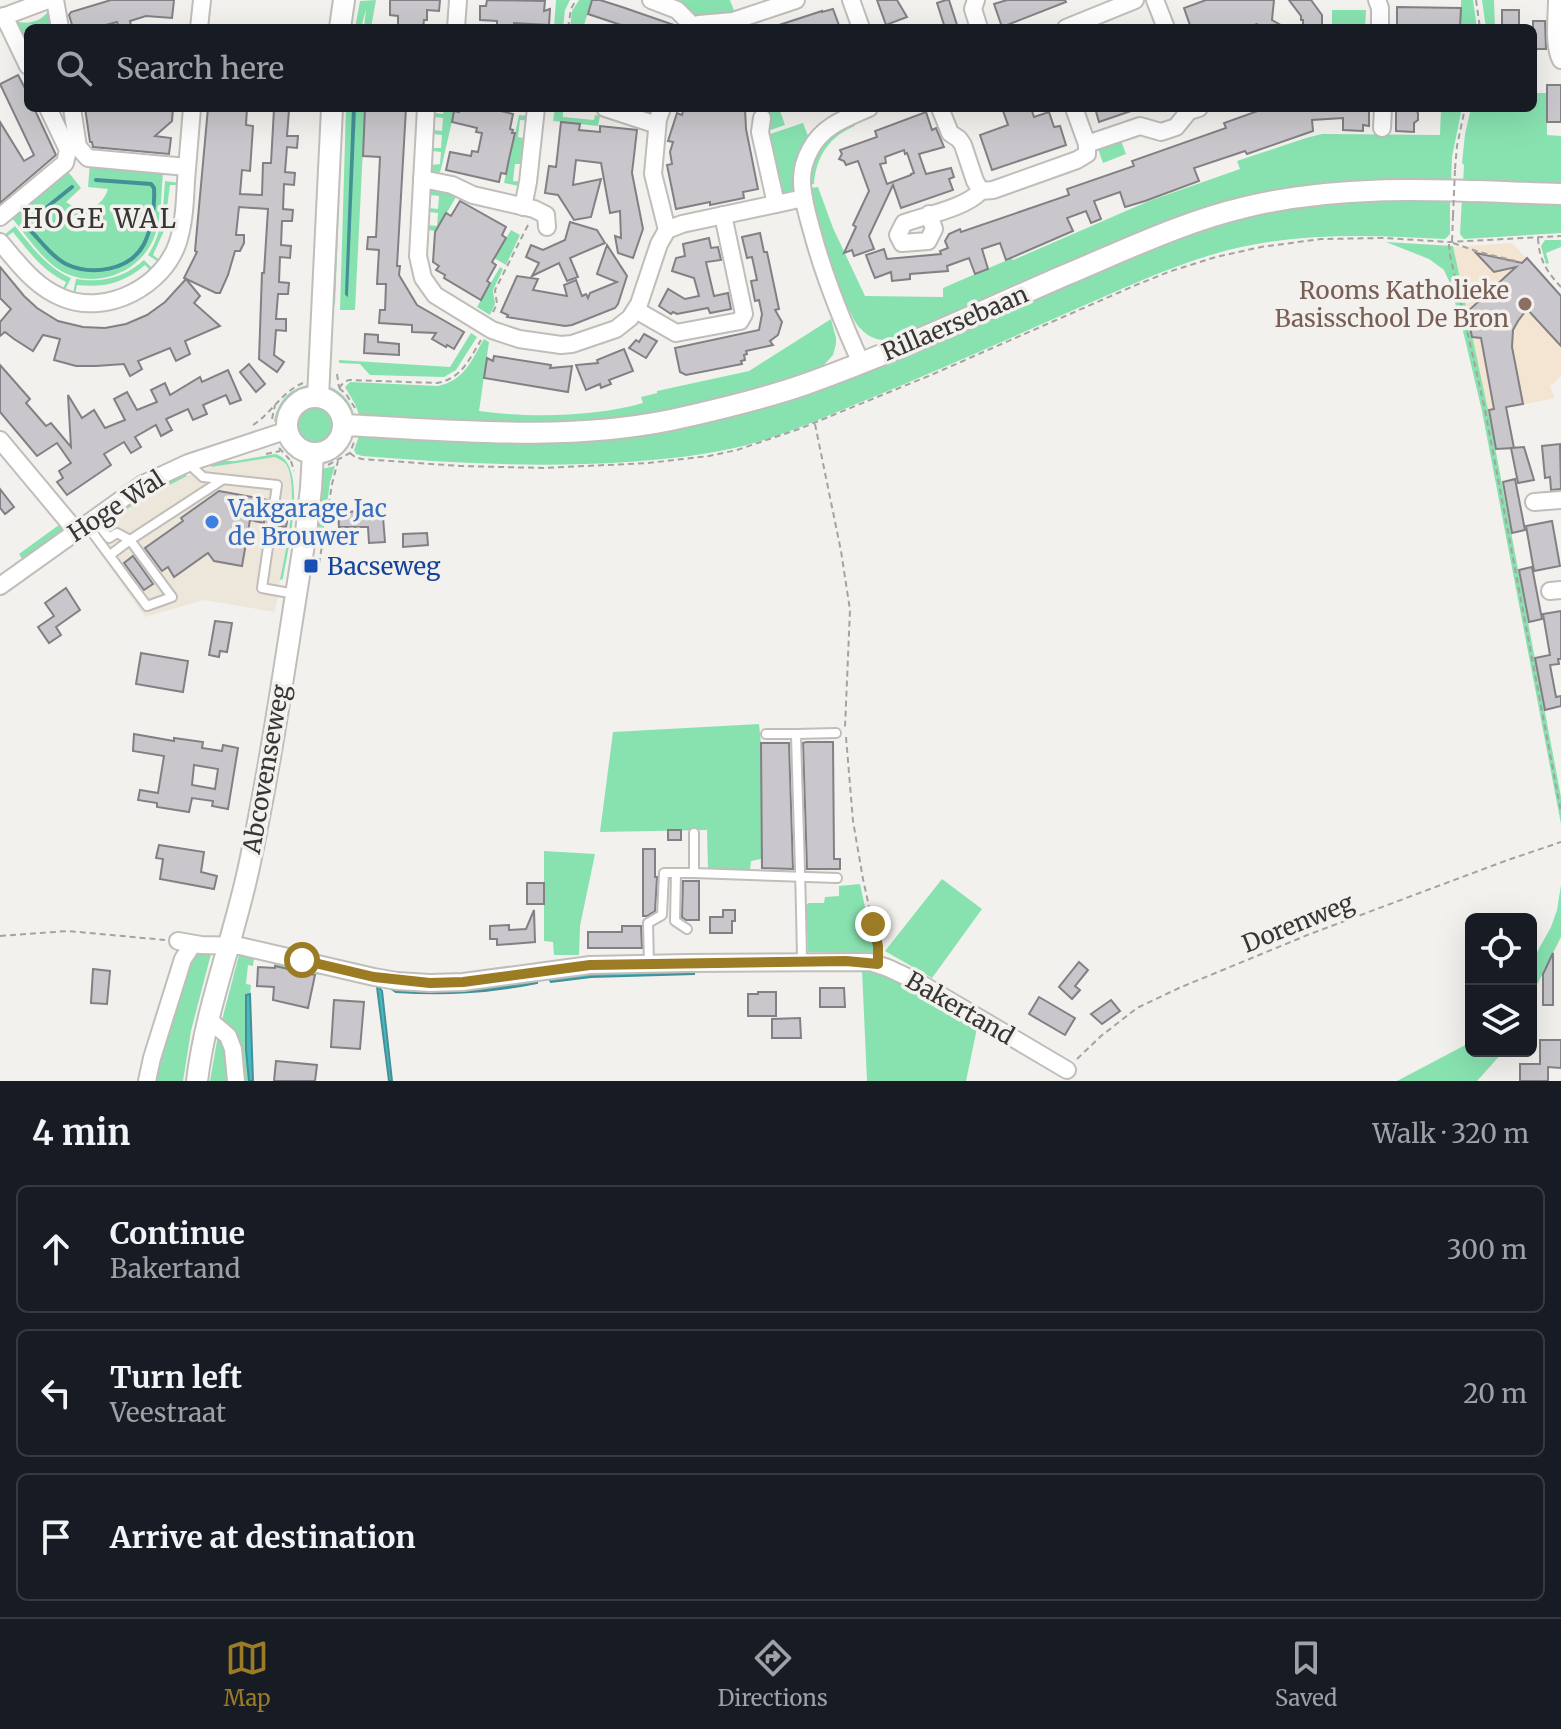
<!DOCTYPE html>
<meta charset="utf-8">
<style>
body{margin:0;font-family:Merriweather,serif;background:#20242c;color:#f1f3f6}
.controls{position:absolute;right:24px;bottom:24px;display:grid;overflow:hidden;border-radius:12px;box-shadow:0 8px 32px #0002}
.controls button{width:72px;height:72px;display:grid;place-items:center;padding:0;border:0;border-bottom:2px solid #363941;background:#171b24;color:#f1f3f6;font:40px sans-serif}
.stop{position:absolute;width:24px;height:24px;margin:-18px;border:6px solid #9b7c25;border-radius:50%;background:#fff}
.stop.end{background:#9b7c25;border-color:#fff;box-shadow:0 2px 8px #0008}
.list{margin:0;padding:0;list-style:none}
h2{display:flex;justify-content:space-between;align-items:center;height:104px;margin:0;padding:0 32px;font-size:34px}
h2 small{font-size:26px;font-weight:400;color:#9ea1a6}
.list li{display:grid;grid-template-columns:52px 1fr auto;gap:24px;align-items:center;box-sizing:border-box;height:128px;margin:0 16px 16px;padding:0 16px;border:2px solid #363941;border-radius:12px}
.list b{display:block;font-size:30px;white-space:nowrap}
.list p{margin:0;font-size:26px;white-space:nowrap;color:#9ea1a6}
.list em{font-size:26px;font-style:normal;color:#9ea1a6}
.icon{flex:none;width:44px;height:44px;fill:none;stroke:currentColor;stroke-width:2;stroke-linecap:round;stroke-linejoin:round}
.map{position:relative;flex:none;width:1561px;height:1081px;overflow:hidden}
.search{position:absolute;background:#171b24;box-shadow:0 8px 32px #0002;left:24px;right:24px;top:24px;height:88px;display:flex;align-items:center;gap:20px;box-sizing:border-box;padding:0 28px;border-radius:12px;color:#9ea1a6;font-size:30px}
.sheet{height:536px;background:#171b24}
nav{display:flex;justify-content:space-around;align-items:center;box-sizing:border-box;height:112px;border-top:2px solid #363941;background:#171b24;font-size:22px;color:#9ea1a6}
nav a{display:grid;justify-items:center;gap:4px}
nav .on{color:#9b7c25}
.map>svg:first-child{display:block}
.built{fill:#ede6db}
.education{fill:#f3e5d2}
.green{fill:#88e2b0}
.water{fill:#48b8c2;stroke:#439197;stroke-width:2}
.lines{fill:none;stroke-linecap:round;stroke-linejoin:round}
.stream{stroke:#439197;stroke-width:4}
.building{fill:#c9c7cb;stroke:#828084;stroke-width:2;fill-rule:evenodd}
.service-casing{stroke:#c0bdba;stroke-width:12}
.minor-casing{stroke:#c0bdba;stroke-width:20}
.tertiary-casing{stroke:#c0bdba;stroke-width:24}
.path{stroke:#a5a3a0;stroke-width:2;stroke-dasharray:6 4;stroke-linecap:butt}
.service{stroke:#fff;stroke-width:8}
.minor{stroke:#fff;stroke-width:16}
.tertiary{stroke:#fff;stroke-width:20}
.path-bridge{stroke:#a5a3a0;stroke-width:2;stroke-dasharray:6 4;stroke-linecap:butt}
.route{stroke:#9b7c25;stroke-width:10}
.education-dot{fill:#8d6e63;stroke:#f3f1ed;stroke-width:3}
.shop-dot{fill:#3f7fe0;stroke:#f3f1ed;stroke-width:3}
.transit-dot{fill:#1a4fb4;stroke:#f3f1ed;stroke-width:3}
.labels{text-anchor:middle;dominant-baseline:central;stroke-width:7;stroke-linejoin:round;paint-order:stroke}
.education-label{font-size:24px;fill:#785e54;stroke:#f3f1ed;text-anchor:end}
.street-label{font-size:24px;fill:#373634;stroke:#f3f1ed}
.shop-label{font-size:24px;fill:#366cbe;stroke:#f3f1ed;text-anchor:start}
.transit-label{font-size:24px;fill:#164399;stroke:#f3f1ed;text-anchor:start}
.neighbourhood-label{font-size:26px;letter-spacing:2px;fill:#373634;stroke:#f3f1ed}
</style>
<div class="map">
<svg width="1561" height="1081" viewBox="0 0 1561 1081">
<rect width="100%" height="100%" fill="#f3f1ed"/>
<polygon class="built" points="275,457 281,460 287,466 291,479 292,493 287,541 275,612 204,600 145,617 88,536 137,502 187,476 211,467"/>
<polygon class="education" points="1512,243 1561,295 1561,376 1550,386 1555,398 1507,408 1514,448 1496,450 1453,247"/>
<g class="green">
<polygon points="376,0 371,28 364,28 366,9 361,28 355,28 360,1"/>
<polygon points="556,0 570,0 565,10 563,28 554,28"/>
<polygon points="579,0 592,0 583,28 570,28 572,11"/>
<polygon points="676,0 730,0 735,13 713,17 694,16 675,3"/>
<polygon points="1461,0 1473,0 1477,28 1461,28"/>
<polygon points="1482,0 1494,0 1495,28 1486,28"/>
<path d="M50 9 56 28H28V48L15 21C29 25 41 22 50 9Z"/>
<polygon points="1332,10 1366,10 1365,28 1332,28"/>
<polygon points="1533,93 1547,93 1547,135 1561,136 1561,186 1463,184 1464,165 1462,163 1465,134 1471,108 1533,108"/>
<polygon points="338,108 343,108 335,305 332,304"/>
<polygon points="346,108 353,108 347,295 355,108 365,108 355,310 340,310"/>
<polygon points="444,108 455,108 441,169 439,173 431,173 431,165 440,164 441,152 432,151 432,148 441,148 442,135 433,134 433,130 442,131 443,118 434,117 434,113 443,114"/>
<polygon points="555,108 563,108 563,117 594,120 595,115 600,116 598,126 553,121"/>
<polygon points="762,108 779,108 785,125 768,131"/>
<path d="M1441 108H1462L1452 157 1451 184H1340L1008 293 889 340C878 341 868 337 861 329 855 324 852 315 848 308 829 270 817 229 811 188L818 187 833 228 865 296 943 297V288L1012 258 1013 260 1149 201 1240 169 1237 161 1306 138 1322 134 1440 135Z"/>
<polygon points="519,115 531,116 531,121 520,120 518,137 529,139 526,164 515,164 513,181 524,182 524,187 504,183"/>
<path d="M854 122 855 126C830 136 816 156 814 184H810C812 149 825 138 854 122Z"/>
<path d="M803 123 808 136C797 154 794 170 795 191L779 194 778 190 782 189 770 134Z"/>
<polygon points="1120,138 1126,154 1103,163 1097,146"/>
<path d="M90 163 96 167 163 173C161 193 162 216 155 235 142 273 93 292 58 269 39 256 26 235 12 218L63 176 66 169 81 188 66 202C83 214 101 210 108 189L88 187Z"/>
<path d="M165 181 180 183V185H170L164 231 153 255 161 261 160 263 148 255C163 233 163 207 165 181Z"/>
<polygon points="430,190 448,192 456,197 436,231 428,230 428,225 437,226 438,213 429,212 429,208 438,209 439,196 430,195"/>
<path d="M1450 198V234L1445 239C1371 235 1301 232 1228 250 1176 264 1126 287 1076 309 1006 340 936 371 866 400 827 416 788 434 747 445 707 455 668 459 628 462 538 468 451 463 362 456L356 454 354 450 359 436 503 440 786 401 828 386 892 361 1153 246 1222 220 1332 200Z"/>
<polygon points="1462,198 1561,201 1561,233 1464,239 1460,234"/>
<path d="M15 226C32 247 46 267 71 278L64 292 62 291 66 282C43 271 29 252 13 232L5 238 3 236Z"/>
<polygon points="511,230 520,235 506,265 494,258"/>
<polygon points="1545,240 1561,240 1561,247 1546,253 1549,263 1546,264 1541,246"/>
<polygon points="1386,242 1453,246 1488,410 1561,797 1561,824 1482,411 1464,335 1449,281 1444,270 1429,259"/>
<path d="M144 260 154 270 152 272 145 265C124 283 104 288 77 285L75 295 73 294 76 279C103 283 123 278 144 260Z"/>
<polygon points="500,267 503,269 493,290 495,304 490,315 477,307"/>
<path d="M831 319 836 338V344L833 355 823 366 782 381 656 413 582 424 445 423 388 417H360L355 404 345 387 350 382 438 386C465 380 471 361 484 339L489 342 479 411C529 418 594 417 643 403L641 397 657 393V391L749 371Z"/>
<polygon points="471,333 477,337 456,370 444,377 370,375 360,364 339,363 339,360 450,367"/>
<path d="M308 385 305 392 294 400 280 420 274 422C277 403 289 388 308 385Z"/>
<path d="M331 387C343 393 352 403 354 416 343 411 331 398 331 387Z"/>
<circle cx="315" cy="425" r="17"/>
<path d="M353 437C349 451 338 459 325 464 328 453 342 440 353 437Z"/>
<path d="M275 454C310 462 287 553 283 579L280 580C285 554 300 486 286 464 282 460 280 460 275 457L211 467 213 461H235Z"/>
<polygon points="335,466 330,482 322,541 315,540 313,535 322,469"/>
<polygon points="181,471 187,476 137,502 106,524 106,516 137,494"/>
<polygon points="63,522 62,533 23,560 19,554"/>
<polygon points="759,724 761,743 761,859 751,861 750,870 708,870 707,830 600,832 613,732"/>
<polygon points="544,851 595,854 580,926 579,955 554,955 553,942 544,941"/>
<polygon points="942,879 982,909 932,978 885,951"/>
<polygon points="860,884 875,953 808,952 806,905 809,903 824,903 825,897 839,896 839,886"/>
<polygon points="1561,885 1561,937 1531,997 1531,963 1551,927 1557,910"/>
<polygon points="201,951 211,954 191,1031 183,1081 151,1081 192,954"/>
<polygon points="247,953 315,967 319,975 275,966 274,962 254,958 253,966 248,965 246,984 251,985 250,994 246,995 246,1050 249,1081 239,1081 231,1034 222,1020 239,955"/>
<polygon points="883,969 1044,1064 977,1028 966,1081 867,1081 862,970"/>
<polygon points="218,1035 223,1038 233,1081 210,1081"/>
<polygon points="1471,1042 1471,1051 1504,1051 1477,1081 1397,1081"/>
</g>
<g class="water">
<polygon points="353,108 355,108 347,295 346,294"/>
<polygon points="694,971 694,974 591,977 551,982 549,979 596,972"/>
<path d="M537 980V983C487 993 447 995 396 992L393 990 457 992 508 986Z"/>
<polygon points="378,986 382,991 392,1081 389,1081 377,987"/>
<polygon points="250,994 253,1081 249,1081 246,1050 246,995"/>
</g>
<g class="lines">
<path class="stream" d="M72 187 31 220 28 225 29 229C40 240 52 257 66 264 91 276 130 271 144 244 152 228 155 206 154 188L151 184 96 180"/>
</g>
<g class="building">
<polygon points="111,0 174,0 172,18 146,16 130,21 131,26 123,28 119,28 117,22 95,28 73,28 69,15 71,12"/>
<polygon points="390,0 440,0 439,11 427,10 427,20 424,20 423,28 398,28 398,16 390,15"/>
<polygon points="487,0 545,1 544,11 550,9 549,25 514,23 514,26 497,25 497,21 480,20 480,6 486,6"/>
<polygon points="592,0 600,0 622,7 677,26 678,28 630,28 588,14"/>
<polygon points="877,0 897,0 907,17 886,25"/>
<polygon points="946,0 949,0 958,28 945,28 937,3"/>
<polygon points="1007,0 1065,0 1066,2 1002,27 994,4"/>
<polygon points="1206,0 1274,0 1272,20 1286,28 1258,28 1257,24 1246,28 1191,28 1184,8"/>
<polygon points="1289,0 1311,0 1322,15 1322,28 1303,28 1303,20 1301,20 1301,16"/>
<polygon points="1397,7 1461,8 1460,26 1454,26 1454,28 1403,28 1403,26 1397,26"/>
<polygon points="833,9 840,28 776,28 776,26 822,11 822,12"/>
<polygon points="1502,10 1519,10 1519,28 1502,27"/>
<polygon points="1533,21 1545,21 1546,49 1533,49"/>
<polygon points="18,75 28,94 28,108 34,108 56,155 0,203 0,122 24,161 34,155 0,84"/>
<rect x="1547" y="85" width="14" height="37"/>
<polygon points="85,108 173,108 172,121 155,136 171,138 169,154 93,147 92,142 90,142"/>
<polygon points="208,108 247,108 246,125 253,126 250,171 242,170 240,194 262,195 263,163 271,163 274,109 289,110 287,136 298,136 297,148 287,147 285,172 295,173 294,185 284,184 283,209 293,210 292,221 282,221 281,245 291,246 290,258 280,257 279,282 289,283 288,294 278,294 276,319 286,319 286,331 276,330 274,355 284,362 277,372 259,359 262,273 264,273 268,209 239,207 236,235 244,235 244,243 240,251 235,251 228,275 220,293 216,293 184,278 197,252 195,251"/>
<polygon points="365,108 406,108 397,266 400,266 399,275 417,305 464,332 454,349 447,345 446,347 432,339 436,333 412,332 412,325 379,323 380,310 385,310 386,284 377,284 379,250 367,249 368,237 376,237 380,157 363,156"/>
<polygon points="460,108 488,108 513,114 510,129 513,130 512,133 515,133 509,159 506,174 501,173 499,182 446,170 450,152 471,156 472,151 478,152 482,133 476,132 477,128 452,122 454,111 459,112"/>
<polygon points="684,108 745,108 746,129 758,189 743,192 744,198 710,205 710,202 676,209 667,165 672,164 670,152 673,142 668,141 677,113 682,115"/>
<polygon points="1002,108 1031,108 1034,117 1049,112 1054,127 1060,126 1066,145 992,170 980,135 1008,125"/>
<polygon points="1095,108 1134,108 1134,110 1099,122"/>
<polygon points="1266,108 1369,108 1369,126 1363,125 1363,131 1343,130 1343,118 1312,120 1313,131 1247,154 1245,151 1194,168 1199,181 1145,201 1125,207 1120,192 1094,201 1101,219 1091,223 1086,211 1067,218 1073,231 1006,260 1000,243 982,249 988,269 975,274 969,258 947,266 948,271 910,274 910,279 892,281 891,272 875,278 872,271 866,255 884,249 887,259 941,254 940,251 948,248 945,241 949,234 960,229 961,232 1069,195 1067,189 1134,166 1132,161 1226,128 1224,123"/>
<polygon points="1396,108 1414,108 1418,113 1418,120 1414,123 1414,132 1396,131"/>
<path d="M926 112 932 130 936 128 944 147 919 154 926 174 951 168 954 177 949 179 953 190 901 208 893 185 869 236 874 249 854 256 852 250 844 253 856 227 853 225 869 191 858 161 846 165 844 161 839 159 842 154 840 150 877 137 875 131ZM904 150 905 154 907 153 914 173 911 174V175L887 184 880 164 886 163 885 157Z"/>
<polygon points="561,122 580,124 579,130 600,132 600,126 637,130 632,173 643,229 633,258 618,253 615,236 621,238 620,211 610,213 601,163 576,160 573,185 601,179 591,217 574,220 558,195 545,193 549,166 556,167"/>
<polygon points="460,201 506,227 502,235 506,238 492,262 496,265 487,281 490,283 481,300 444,278 445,275 436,270 439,266 433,262 435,232 446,213 451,216"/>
<polygon points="570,222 597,230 605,243 570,258 578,277 567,281 559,263 532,276 539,263 526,257 531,245 543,250 565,240"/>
<polygon points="760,233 764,252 767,252 779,309 775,310 782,322 778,335 770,341 773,345 746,351 747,354 744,355 745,360 741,361 742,364 686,375 680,372 675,348 759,330 762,314 759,300 755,301 751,281 757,280 752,257 747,258 742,237"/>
<polygon points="709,238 711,248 718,247 721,260 706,262 714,296 728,293 731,309 710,313 708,308 677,314 673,312 671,314 659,306 668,289 685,299 699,296 694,278 672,271 676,258 685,256 683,244"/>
<polygon points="607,245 627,276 618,304 615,308 572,325 565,326 507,317 508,315 501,312 517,276 538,279 533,290 567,296 564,285 576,280 582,296 586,294 588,298 590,293 617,282 597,274"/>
<polygon points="1476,253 1522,263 1527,258 1561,296 1561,346 1527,309 1518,321 1513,330 1512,347 1523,404 1506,407 1514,448 1496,449 1489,410 1494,409 1481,338 1472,337 1467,312 1516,267 1494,272"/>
<polygon points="0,267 24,296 37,308 58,321 83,327 105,328 126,324 147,315 165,302 186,279 200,296 194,303 220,326 185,341 190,354 176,361 170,348 138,361 142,369 130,376 124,364 96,366 76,366 54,360 60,339 43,335 33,351 14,339 5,332 0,336 0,322 11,309 0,298"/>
<polygon points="365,334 378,335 378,342 399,344 399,355 364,353"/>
<polygon points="644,334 657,341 646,358 629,348 636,340 639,342"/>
<polygon points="624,349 633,371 609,380 611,384 601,388 600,384 586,390 576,365 598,363 597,360"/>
<polygon points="494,356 551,365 550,368 572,366 568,392 484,378 487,358 493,361"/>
<polygon points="249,364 265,384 256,392 240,372"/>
<polygon points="0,365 30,399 26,403 46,426 51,423 71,447 68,395 82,418 94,410 105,428 125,420 114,399 127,392 137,410 157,402 151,390 165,383 170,395 200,377 202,382 228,370 241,400 230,404 226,395 203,405 207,414 193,420 188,409 166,419 172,430 161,436 156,425 135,437 141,447 131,453 124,442 104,454 111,465 67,495 57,482 63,478 59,471 71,463 57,443 37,456 0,412"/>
<polygon points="1560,444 1561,489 1551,490 1550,477 1545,478 1542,446"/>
<polygon points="1524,447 1534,480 1518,483 1511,448"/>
<polygon points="1515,479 1525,530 1512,533 1503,482"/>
<polygon points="0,489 14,507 5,514 0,508"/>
<polygon points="219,491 268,500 264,523 250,520 242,566 214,561 208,553 174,577 168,567 162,571 145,548 183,521 181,518"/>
<polygon points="282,502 290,504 286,527 278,526"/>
<polygon points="368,506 369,518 383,517 385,542 369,543 368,527 339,527 338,513 358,511 357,507"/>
<polygon points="1552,521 1560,566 1534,571 1526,526"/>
<polygon points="427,533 428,545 403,547 403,534"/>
<polygon points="133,556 153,584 144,590 124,563"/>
<polygon points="1532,567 1542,619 1529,622 1519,570"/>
<polygon points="66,588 80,610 56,627 61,635 49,643 38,627 54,616 45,603"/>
<polygon points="1561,611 1561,659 1558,659 1559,664 1550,665 1556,697 1561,696 1561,706 1545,710 1535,658 1550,655 1543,614"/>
<polygon points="215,621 232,623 227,652 220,651 219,657 209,655"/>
<polygon points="141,653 188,661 183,692 136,684"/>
<path d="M134 734 174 741V738L203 742 202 748 222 751 223 745 238 748 228 809 212 806 213 801 192 798 189 812 157 807V803L138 800 140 790 158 793 164 756 133 751ZM194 765 218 769 215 789 192 785Z"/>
<polygon points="806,742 833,742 834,859 840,859 840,869 807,869 803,743"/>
<polygon points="761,743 789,743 793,869 762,868"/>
<rect x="668" y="830" width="13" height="10"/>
<polygon points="159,845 204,852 201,872 217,876 214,889 160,879 163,859 156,858"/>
<polygon points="643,849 655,849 655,877 657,877 655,911 647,916 643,916"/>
<polygon points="683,881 699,881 699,920 686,920 682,917"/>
<rect x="527" y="883" width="17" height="21"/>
<polygon points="534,910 535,942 497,945 497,939 490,939 490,926 509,925 509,930 526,929"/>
<polygon points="723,910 735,910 735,921 732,921 732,933 710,933 710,917 723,917"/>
<polygon points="622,926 641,926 642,948 588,948 588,932 622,932"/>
<polygon points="1553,953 1553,1005 1543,1005 1543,974"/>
<polygon points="1079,962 1088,970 1075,986 1080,990 1072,999 1059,987"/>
<polygon points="275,966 315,975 308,1008 273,1000 274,987 257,986 258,967 275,968"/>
<polygon points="93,969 110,971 107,1004 91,1003"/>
<polygon points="820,988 844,988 845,1007 820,1007"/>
<polygon points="758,992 776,992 776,1016 748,1016 748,994 758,994"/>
<polygon points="1039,997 1075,1018 1065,1035 1029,1014"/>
<polygon points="334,1000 364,1002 360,1049 331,1047"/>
<polygon points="1111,1000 1120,1011 1102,1024 1091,1014"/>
<polygon points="800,1018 801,1038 772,1038 772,1019"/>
<polygon points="1540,1040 1561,1040 1561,1068 1548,1067 1548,1081 1520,1081 1520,1064 1540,1064"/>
<polygon points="276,1061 317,1065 315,1081 274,1081"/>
</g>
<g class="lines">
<g class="service-casing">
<g id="service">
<polyline points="189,464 203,477 277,485 262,588 295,594"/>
<polyline points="94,519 109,538 117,533 130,540 110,555"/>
<polyline points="86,524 147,606 172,597 130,540 222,480"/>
<polyline points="766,734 796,734"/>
<polyline points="694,833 694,873 837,878"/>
<polyline points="676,873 675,921 687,929"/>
<path d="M802 962C801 886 798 810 796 734L836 733"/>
<polyline points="649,963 648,923 662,915 664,873 694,873"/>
</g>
</g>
<g class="minor-casing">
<g id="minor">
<polyline points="55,0 60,28"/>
<polyline points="651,0 677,10 693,26"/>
<polyline points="851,0 861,28"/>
<polyline points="976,0 973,9 979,28"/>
<polyline points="1155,0 1166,28"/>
<polyline points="1377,0 1380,8 1380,28"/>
<path d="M1557 0C1557 16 1553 46 1561 60"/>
<polyline points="4,16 28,66"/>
<polyline points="0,18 48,0"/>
<polyline points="199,28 202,0"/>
<polyline points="456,28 458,0"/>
<polyline points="691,28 699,24 733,21 796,0"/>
<polyline points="1066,28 1135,0"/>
<polyline points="72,108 78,147 88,158 187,167"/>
<polyline points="426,108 418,256 423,278 435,295 492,330 519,339 561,345 572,344 616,329 630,318 639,304 659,244 667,230 682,224 804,198"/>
<polyline points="605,108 657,125"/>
<polyline points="662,108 658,119 653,174 667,230"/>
<polyline points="940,108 950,133 959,139 963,145 975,181 981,191"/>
<polyline points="1074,108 1087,144"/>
<polyline points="762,118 760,132 776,204"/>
<polyline points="1382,128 1383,108"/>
<polyline points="422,179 452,185 473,195 534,209 546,215 547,227"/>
<polyline points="523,207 528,182 536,108"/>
<path d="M929 214 934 229 928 241 902 243 898 235 904 223C927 215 965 208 981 191L993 190 1077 160 1087 154V144L1140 126 1161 132 1176 127 1189 111 1199 108"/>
<polyline points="0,217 65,163 68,150 48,108"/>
<path d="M0 242C19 264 35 287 63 298 107 316 164 286 178 242 184 223 185 202 186 181 188 157 190 132 192 108"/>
<polyline points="636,310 676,333 740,321 744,314 723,215"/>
<path d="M861 363C842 321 825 279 813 235 808 217 802 198 802 180 802 170 805 159 810 150 822 126 846 118 869 108"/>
<polyline points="0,440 76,531"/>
<polyline points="1534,502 1561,500"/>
<polyline points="0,586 143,484 188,463 288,430"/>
<polyline points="1550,591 1561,590"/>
<polyline points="178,941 201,945 240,946 374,977 397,981 430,983 463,982 590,965 687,963 870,962 888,968 918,982 1067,1070"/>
<polyline points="208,1019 228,1036 233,1049 236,1081"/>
<polyline points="147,1081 152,1058 183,959 193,944"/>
</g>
</g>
<g class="tertiary-casing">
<g id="tertiary">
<polyline points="340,28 344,0"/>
<polyline points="318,397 332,108"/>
<circle cx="315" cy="425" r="28"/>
<path d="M344 425C453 430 563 442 671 420 716 410 763 399 806 384 893 353 978 313 1063 276 1123 251 1182 222 1246 207 1348 182 1456 191 1561 194"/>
<path d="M197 1081C206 1006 235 936 250 862 273 753 288 642 306 532L311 488 313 453"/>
</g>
</g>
<g class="path">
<polyline points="1476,0 1480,28"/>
<polyline points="568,28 571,9 576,0"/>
<polyline points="1455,169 1457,146 1465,108"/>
<path d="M1538 238C1539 260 1547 272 1561 287"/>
<polyline points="1452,241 1453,216"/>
<polyline points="1453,243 1479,252 1520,262"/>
<polyline points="1449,244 1450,255 1485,410 1561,812"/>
<polyline points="493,312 497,304 495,290 529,223"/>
<polyline points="337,374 339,387"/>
<path d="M339 388 344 382 349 380 437 383C461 379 469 360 481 340"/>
<polyline points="339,388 346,394 355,408"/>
<polyline points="272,419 275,405"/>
<polyline points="815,424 841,551 850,610 845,727"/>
<path d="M253 425C272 413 281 392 303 383"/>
<polyline points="279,448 291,461"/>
<polyline points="350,453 355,457 362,459 460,466 544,468 648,463 709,456 737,450 799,429 931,375 1136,285 1171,271 1216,257 1261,247 1321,239 1384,238 1449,242 1561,236"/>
<polyline points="266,454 280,451"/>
<polyline points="291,461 294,471"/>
<polyline points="328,465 350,453 354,442"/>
<polyline points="319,564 332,484 338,461"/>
<polyline points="846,737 853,821 863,879 878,948"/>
<polyline points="0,936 68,931 165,940"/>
<polyline points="1077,1059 1101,1036 1137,1008 1179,988 1310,934 1505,861 1561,842"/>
</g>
<use href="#service" class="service"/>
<use href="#minor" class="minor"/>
<use href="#tertiary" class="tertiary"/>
<polyline class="path-bridge" points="1453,216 1455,169"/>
</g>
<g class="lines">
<polyline class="route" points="302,960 374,977 430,983 463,982 590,965 846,961 878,964 878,946 873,924"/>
</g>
<circle class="education-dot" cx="1525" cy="304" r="8"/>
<circle class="shop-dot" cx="212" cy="522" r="8"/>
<rect class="transit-dot" x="303" y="558" width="16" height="16" rx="4"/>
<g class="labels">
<g class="education-label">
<text x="1509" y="290">Rooms Katholieke<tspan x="1509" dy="28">Basisschool De Bron</tspan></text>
</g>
<g class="street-label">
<text transform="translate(955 323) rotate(-23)">Rillaersebaan</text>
<text transform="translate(116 506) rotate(-33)">Hoge Wal</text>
<text transform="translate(266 769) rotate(-80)">Abcovenseweg</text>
<text transform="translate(1298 923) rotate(-22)">Dorenweg</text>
<text transform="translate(960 1008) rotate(30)">Bakertand</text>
</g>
<g class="shop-label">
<text x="228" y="508">Vakgarage Jac<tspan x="228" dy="28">de Brouwer</tspan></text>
</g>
<g class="transit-label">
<text x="327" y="566">Bacseweg</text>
</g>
<g class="neighbourhood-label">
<text x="100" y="218">HOGE WAL</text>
</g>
</g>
</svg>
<div class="controls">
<button><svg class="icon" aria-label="locate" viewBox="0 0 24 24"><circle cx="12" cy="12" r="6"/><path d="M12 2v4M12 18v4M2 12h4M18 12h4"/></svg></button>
<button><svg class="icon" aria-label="layers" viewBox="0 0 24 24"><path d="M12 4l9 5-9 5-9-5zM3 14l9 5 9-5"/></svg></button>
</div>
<div class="stop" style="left:302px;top:960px"></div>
<div class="stop end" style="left:873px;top:924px"></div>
<div class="search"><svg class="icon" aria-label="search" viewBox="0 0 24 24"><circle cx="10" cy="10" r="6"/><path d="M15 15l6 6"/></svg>Search here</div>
</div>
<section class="sheet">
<h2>4 min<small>Walk · 320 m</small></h2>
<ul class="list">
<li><svg class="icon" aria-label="ahead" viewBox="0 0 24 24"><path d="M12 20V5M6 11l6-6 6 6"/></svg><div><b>Continue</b><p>Bakertand</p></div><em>300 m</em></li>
<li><svg class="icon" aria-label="left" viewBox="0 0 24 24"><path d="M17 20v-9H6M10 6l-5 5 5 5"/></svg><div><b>Turn left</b><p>Veestraat</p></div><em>20 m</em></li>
<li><svg class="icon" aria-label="arrive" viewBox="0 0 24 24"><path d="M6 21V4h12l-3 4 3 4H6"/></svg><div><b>Arrive at destination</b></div></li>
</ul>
</section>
<nav>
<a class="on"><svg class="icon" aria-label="map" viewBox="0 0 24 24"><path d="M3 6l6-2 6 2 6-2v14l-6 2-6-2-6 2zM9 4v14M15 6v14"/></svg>Map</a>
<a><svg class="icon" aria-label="directions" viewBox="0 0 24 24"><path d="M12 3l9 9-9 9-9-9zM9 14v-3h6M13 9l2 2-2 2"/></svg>Directions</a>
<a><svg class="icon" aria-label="saved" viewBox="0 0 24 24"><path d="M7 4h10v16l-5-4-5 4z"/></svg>Saved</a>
</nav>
